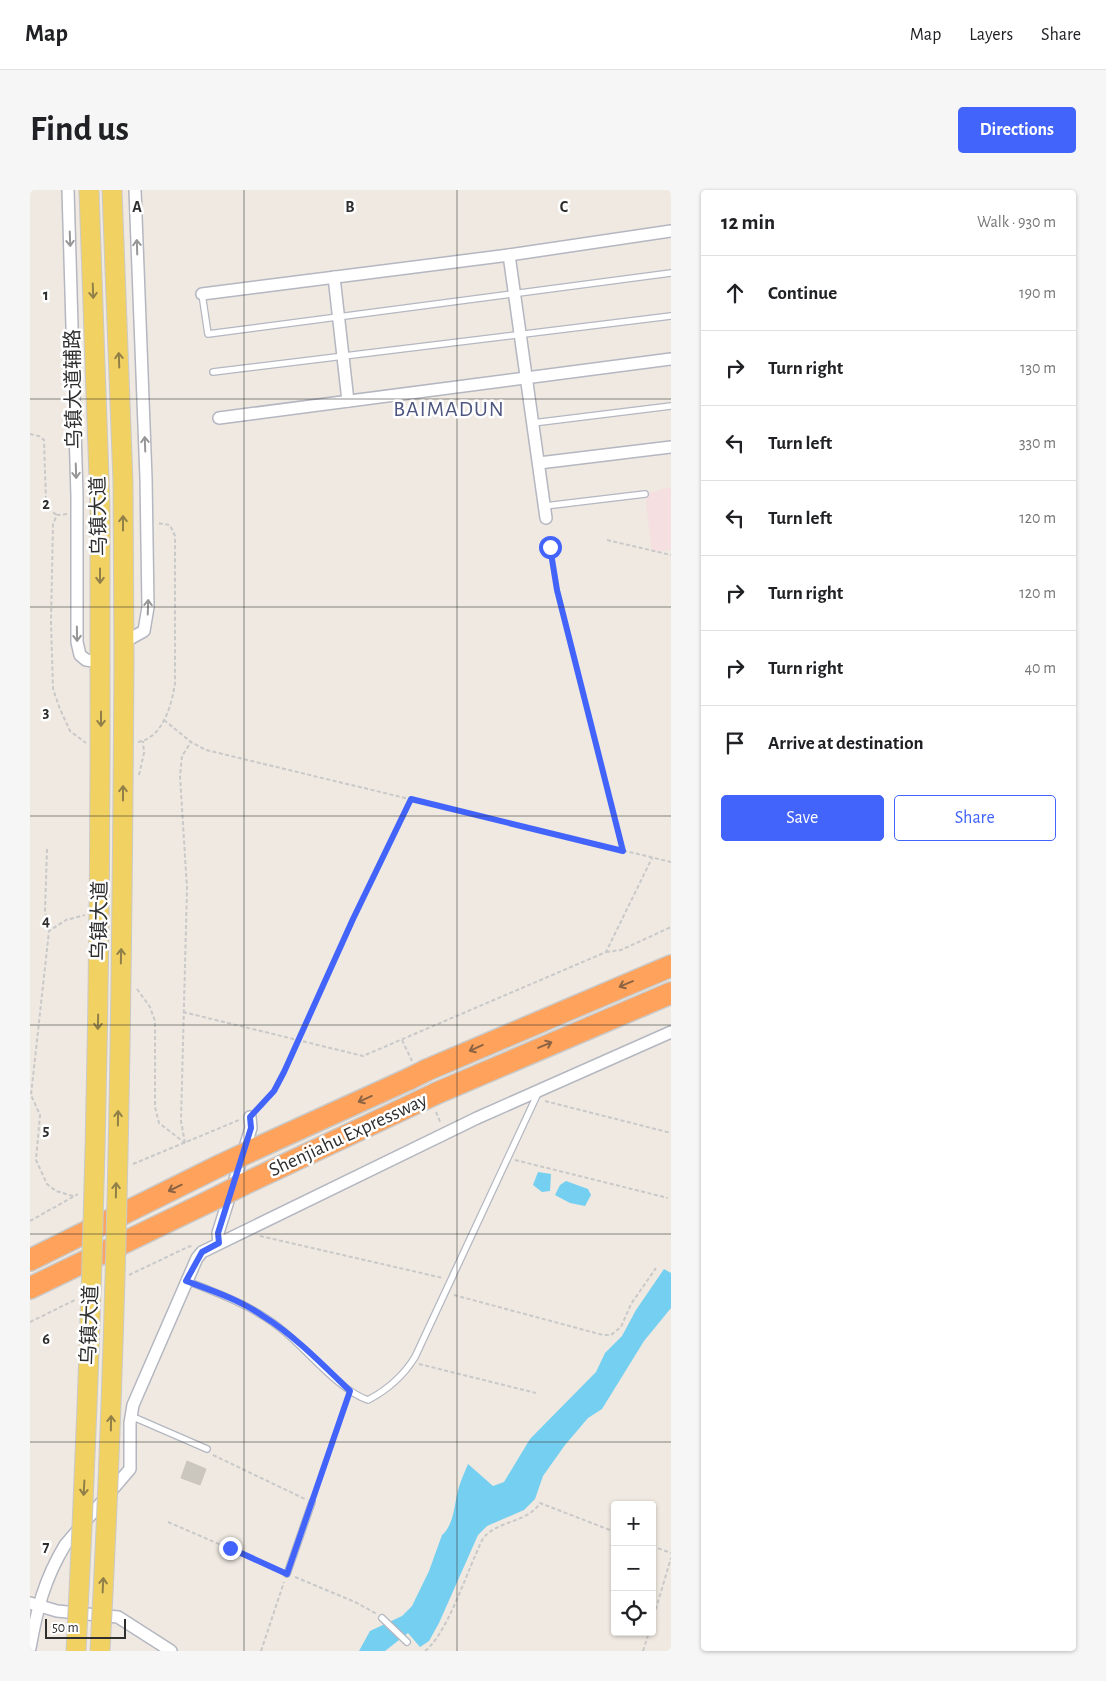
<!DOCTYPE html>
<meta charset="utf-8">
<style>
body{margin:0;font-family:"Alegreya Sans","Noto Sans SC",sans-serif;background:#f6f6f6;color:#202124}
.controls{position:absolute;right:15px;bottom:15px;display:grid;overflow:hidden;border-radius:5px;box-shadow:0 1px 4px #0004}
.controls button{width:45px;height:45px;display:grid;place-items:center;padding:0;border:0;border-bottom:1px solid #e0e0e0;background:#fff;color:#202124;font:25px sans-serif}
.scale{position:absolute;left:15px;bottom:12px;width:81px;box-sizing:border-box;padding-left:5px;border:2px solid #2e2e2e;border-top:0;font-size:14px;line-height:18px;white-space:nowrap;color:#2e2e2e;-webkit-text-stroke:4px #fff;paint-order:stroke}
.stop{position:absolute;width:15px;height:15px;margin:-11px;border:4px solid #4264fb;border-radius:50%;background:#fff}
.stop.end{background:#4264fb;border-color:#fff;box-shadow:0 1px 5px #0008}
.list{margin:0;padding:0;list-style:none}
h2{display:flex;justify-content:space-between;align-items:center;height:65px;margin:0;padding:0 20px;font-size:21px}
h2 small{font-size:16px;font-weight:400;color:#757577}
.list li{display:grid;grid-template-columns:32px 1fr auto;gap:15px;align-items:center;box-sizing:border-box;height:75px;padding:0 20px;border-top:1px solid #e0e0e0}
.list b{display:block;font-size:19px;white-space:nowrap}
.list em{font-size:16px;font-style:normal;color:#757577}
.actions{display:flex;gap:10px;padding:15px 20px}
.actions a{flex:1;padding:11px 0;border:1px solid #4264fb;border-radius:5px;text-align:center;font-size:18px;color:#4264fb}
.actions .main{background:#4264fb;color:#fff}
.icon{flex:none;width:28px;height:28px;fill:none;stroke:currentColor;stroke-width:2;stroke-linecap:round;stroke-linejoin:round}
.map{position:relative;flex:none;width:641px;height:1461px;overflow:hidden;border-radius:5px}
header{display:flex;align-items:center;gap:30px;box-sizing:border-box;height:70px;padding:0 25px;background:#fff;border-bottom:1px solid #e0e0e0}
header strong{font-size:24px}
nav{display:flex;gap:28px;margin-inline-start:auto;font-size:18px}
.intro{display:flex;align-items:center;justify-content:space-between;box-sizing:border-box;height:120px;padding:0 30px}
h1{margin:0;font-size:35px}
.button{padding:12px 22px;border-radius:5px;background:#4264fb;color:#fff;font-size:18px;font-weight:700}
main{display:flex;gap:30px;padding:0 30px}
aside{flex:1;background:#fff;border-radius:5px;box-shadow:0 1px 4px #0004}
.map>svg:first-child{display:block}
.medical{fill:#f5dfe0}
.water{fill:#75cff0}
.building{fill:#cbc7bf;stroke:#cbc5ba}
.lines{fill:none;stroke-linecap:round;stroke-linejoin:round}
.lane-casing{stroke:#b4b7c1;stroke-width:8}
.street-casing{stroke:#b4b7c1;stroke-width:14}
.primary-casing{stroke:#c9c9c9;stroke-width:21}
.highway-casing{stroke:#c9c9c9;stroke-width:24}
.path{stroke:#c9c9c9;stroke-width:2;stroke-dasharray:4 2.5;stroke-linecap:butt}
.lane{stroke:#fff;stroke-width:5.5}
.street{stroke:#fff;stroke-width:11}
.primary{stroke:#f2d163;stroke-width:19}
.highway{stroke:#ffa35c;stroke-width:21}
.primary-bridge-casing{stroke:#c9c9c9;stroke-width:21;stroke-linecap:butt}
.highway-bridge-casing{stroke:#c9c9c9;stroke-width:24;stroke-linecap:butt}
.primary-bridge{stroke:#f2d163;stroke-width:19}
.highway-bridge{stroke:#ffa35c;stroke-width:21}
.oneway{stroke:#969696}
.oneway2{stroke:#908048}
.oneway3{stroke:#8c6343}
.route{stroke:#4264fb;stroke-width:6}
.grid{fill:none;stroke:#2e2e2e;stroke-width:1;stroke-opacity:0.55}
.labels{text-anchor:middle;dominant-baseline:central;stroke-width:5;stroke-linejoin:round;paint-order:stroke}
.street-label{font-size:20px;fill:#2e2e2e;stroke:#fff}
.quarter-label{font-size:22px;letter-spacing:1px;fill:#4d5680;stroke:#fff}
.grid-label{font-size:16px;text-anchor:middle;font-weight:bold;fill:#2e2e2e;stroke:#fff;stroke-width:5;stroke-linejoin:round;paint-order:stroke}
</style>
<header>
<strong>Map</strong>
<nav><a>Map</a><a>Layers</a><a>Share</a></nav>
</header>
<div class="intro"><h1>Find us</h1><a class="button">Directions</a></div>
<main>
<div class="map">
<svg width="641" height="1461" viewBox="0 0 641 1461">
<rect width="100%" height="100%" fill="#efe9e1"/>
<polygon class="medical" points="641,297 641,360 622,362 615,304"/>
<g class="water">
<polygon points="508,982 521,984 520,1001 512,1002 503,995"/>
<polygon points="536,991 558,999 561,1005 555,1016 540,1013 525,1005 530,995"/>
<path d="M634 1079 641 1083V1118L614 1151 572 1219 558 1228 535 1255 513 1286 505 1309 494 1320 457 1336 448 1345 409 1433 399 1451 390 1457 378 1443 355 1461H329L340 1441 372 1426 382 1416 399 1381 412 1345C423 1336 424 1318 427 1305 429 1294 434 1284 438 1274L463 1296 474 1292 500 1249 566 1182 575 1163 592 1146 606 1120Z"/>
</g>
<polygon class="building" points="157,1271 176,1279 170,1295 151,1288"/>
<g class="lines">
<g class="lane-casing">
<g id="lane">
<polyline points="172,104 178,144 641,83"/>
<polyline points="183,182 641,126"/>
<polyline points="503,233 641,216"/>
<polyline points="515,316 615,304"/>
<path d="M157 1091C192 1105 226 1117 255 1142 278 1161 310 1201 338 1210 357 1200 374 1185 385 1167L508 903"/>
<polyline points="101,1226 177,1259"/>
<polyline points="257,1384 282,1312"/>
<polyline points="352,1428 377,1452"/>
</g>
</g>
<g class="street-casing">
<g id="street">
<polyline points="38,0 47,306 47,452 50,465 56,470 71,472"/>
<polyline points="479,65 516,328"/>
<polyline points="304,87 318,211"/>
<polyline points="172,104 479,65 641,41"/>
<polyline points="189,228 641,169"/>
<polyline points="509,273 641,257"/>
<polyline points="94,452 114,441 118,417 116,288 105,0"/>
<polyline points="189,1053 188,1043 221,938 220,927"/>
<polyline points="0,1413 27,1421 88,1427 141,1461"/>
<path d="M0 1458C7 1419 14 1390 35 1355L100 1279V1233L103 1215 167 1068 172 1062 447 928 641 842"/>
</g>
</g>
<g class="primary-casing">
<g id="primary">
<polyline points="59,0 70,317 70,480"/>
<polyline points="82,0 93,292 94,469"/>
</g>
</g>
<g class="highway-casing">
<g id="highway">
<polyline points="397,880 641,776"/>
<polyline points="407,903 641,803"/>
<polyline points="225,959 379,889"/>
<polyline points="214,994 388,912"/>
<polyline points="0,1070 189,976"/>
<polyline points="0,1098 180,1011"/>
</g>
</g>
<g class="path">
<polyline points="0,244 9,246 14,250 16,312 18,319 27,325"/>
<polyline points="37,324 27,325 23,334 21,432 23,499 30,519 40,541 56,553"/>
<polyline points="577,350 641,365"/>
<polyline points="520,357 527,400 593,661"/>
<polyline points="134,530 161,552 176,560 641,672"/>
<path d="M108 552C133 548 142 514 145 493V346L140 335 127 333"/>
<polyline points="109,585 114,563 113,551"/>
<polyline points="17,659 15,722 19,741"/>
<polyline points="576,762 591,760 641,737"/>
<polyline points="107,799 120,817 125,831 125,917 129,933 155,953"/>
<polyline points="153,822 333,866 576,762 622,668"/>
<polyline points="372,850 382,871"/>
<polyline points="515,911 641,943"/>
<polyline points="228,919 244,901 254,882 323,729 381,609"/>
<polyline points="406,922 411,934"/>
<polyline points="155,953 151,931 157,698 150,586 152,566 161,552"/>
<polyline points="485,970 638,1008"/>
<polyline points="103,974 209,930"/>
<polyline points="43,1006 26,1001 17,994 6,970 10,925 1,905 19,741 36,730 55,725"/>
<polyline points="0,1031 48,1004"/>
<polyline points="230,1046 413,1088"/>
<polyline points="99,1085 160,1056 163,1058"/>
<polyline points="424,1105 573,1145 581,1145 591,1137 601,1114 626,1078"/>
<polyline points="0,1132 45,1110"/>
<polyline points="389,1174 506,1203"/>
<polyline points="183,1265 275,1309"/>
<polyline points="284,1305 318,1208"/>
<polyline points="138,1332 249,1380"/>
<polyline points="622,1356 641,1363"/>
<polyline points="265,1387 325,1412 347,1424"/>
<polyline points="622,1432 641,1368"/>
<polyline points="231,1461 254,1392"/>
<path d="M395 1461C415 1446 434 1391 445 1366 448 1360 451 1350 455 1346 471 1330 498 1332 510 1313L585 1342"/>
<polyline points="613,1461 619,1442"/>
</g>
<use href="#lane" class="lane"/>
<use href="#street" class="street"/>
<use href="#primary" class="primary"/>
<use href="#highway" class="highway"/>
<g class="primary-bridge-casing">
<g id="primary-bridge">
<path d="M46 1461C63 1134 71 808 70 480"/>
<path d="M70 1461C88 1131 92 800 94 469"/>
</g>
</g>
<g class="highway-bridge-casing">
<g id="highway-bridge">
<polyline points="379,889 397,880"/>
<polyline points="388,912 407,903"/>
<polyline points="189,976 225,959"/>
<polyline points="180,1011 214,994"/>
</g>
</g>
<use href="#primary-bridge" class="primary-bridge"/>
<use href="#highway-bridge" class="highway-bridge"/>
</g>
<defs><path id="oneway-shaft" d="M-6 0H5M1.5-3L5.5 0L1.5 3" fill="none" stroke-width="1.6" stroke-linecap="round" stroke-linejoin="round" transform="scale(1.25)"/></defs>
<g class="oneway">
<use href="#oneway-shaft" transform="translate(40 49) rotate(88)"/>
<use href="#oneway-shaft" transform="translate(107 57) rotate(-92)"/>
<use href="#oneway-shaft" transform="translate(115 254) rotate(-92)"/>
<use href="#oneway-shaft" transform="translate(46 281) rotate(88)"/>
<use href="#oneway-shaft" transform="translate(118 417) rotate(-88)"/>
<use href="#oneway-shaft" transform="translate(47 444) rotate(89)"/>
</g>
<g class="oneway2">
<use href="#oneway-shaft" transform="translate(63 101) rotate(88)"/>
<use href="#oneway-shaft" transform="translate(89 170) rotate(-92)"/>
<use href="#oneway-shaft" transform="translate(93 333) rotate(-90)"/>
<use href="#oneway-shaft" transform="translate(70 386) rotate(90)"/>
<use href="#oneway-shaft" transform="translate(71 529) rotate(90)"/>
<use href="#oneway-shaft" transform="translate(93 603) rotate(-90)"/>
<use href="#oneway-shaft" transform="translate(91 766) rotate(-89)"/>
<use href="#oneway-shaft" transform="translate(68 832) rotate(91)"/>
<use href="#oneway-shaft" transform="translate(88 928) rotate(-89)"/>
<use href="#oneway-shaft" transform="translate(86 1000) rotate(-89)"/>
<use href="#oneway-shaft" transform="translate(81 1233) rotate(-89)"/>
<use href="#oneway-shaft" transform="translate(54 1298) rotate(93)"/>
<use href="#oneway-shaft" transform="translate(73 1395) rotate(-87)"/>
</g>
<g class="oneway3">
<use href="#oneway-shaft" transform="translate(596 794) rotate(157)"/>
<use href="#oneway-shaft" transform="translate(515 855) rotate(-23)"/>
<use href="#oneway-shaft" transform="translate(446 858) rotate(156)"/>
<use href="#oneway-shaft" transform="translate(335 909) rotate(156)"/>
<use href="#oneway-shaft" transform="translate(145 998) rotate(154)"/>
</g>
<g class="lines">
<path class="route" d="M200 1358 257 1384 320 1201C293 1175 265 1146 233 1126 210 1110 183 1101 156 1091L172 1062 189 1053 188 1043 221 938 220 927 244 901 254 882 323 729 381 609 593 661 527 400 520 357"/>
</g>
<path class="grid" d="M214 0V1461M427 0V1461M0 209H641M0 417H641M0 626H641M0 835H641M0 1044H641M0 1252H641"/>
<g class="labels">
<g class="street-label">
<text transform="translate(44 199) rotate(-91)">乌镇大道辅路</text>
<text transform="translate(69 326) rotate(-91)">乌镇大道</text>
<text transform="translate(70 731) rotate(-89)">乌镇大道</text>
<text transform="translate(318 945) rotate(-25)">Shenjiahu Expressway</text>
<text transform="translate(60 1135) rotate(-88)">乌镇大道</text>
</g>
<g class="quarter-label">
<text x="419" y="219">BAIMADUN</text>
</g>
</g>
<g class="grid-label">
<text x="107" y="22">A</text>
<text x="320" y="22">B</text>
<text x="534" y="22">C</text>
<text x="16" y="110">1</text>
<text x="16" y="319">2</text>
<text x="16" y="527">3</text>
<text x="16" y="736">4</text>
<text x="16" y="945">5</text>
<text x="16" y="1154">6</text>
<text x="16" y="1362">7</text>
</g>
</svg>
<div class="controls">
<button>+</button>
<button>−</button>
<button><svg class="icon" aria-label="locate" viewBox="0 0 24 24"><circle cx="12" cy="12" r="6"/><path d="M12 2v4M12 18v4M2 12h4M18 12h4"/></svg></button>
</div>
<div class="scale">50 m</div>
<div class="stop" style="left:520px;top:357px"></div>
<div class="stop end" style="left:200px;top:1358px"></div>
</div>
<aside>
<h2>12 min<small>Walk · 930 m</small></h2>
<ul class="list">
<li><svg class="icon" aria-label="ahead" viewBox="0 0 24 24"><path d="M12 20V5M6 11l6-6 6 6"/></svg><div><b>Continue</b></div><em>190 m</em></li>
<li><svg class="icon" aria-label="right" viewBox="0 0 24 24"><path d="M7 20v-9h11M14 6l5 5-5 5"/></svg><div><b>Turn right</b></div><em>130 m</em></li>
<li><svg class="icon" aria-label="left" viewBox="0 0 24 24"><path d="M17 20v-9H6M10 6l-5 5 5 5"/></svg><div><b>Turn left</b></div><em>330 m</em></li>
<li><svg class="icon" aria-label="left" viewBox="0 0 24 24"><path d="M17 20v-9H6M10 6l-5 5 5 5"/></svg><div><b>Turn left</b></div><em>120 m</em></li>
<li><svg class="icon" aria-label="right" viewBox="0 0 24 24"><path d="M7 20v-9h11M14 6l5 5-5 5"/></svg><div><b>Turn right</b></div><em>120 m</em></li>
<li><svg class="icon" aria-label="right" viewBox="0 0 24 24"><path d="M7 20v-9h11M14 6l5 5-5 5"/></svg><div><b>Turn right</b></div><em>40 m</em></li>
<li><svg class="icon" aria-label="arrive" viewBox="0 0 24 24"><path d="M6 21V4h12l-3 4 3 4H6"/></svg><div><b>Arrive at destination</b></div></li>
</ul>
<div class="actions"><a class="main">Save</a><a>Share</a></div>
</aside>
</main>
